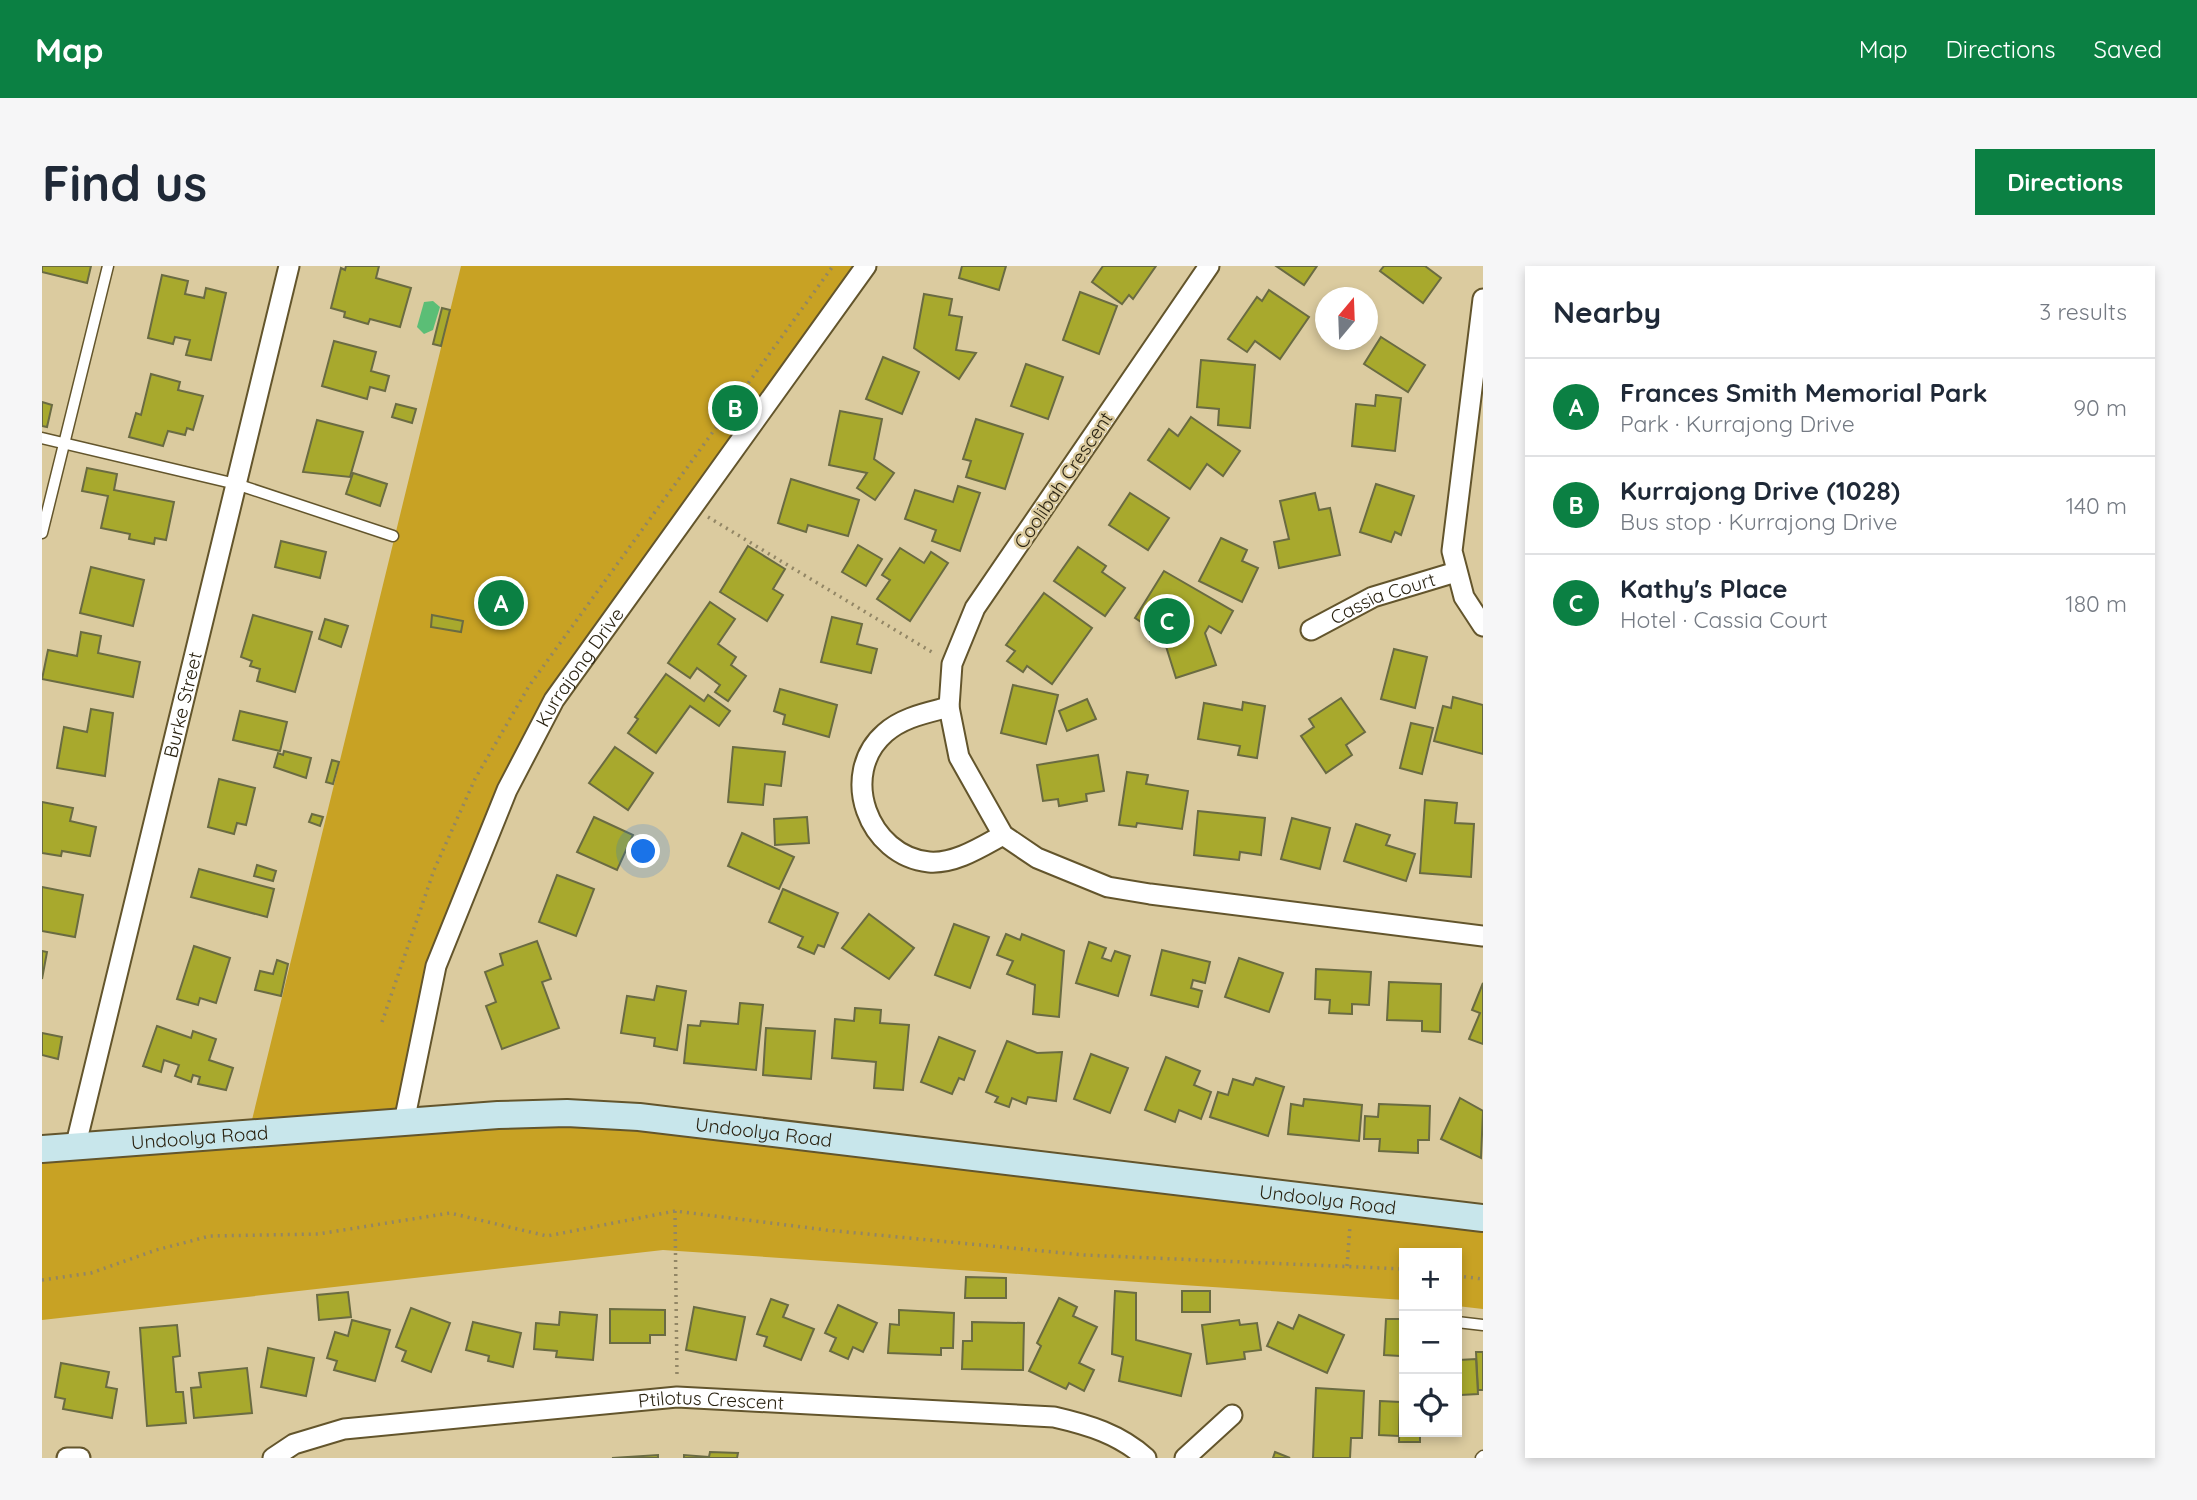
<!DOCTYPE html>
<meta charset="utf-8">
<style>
body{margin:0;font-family:Quicksand,sans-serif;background:#f6f6f7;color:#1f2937}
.controls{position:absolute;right:21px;bottom:21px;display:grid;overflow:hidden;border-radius:0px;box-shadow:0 4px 10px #0003}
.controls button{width:63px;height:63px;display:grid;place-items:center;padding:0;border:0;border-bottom:2px solid #e0e1e3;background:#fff;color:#1f2937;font:35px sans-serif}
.compass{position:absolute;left:1273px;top:21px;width:63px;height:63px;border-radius:50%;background:#fff;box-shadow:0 4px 10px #0003;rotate:19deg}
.you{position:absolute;left:602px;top:586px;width:24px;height:24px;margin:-18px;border:5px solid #fff;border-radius:50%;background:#1a73e8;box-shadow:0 0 0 10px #1a73e833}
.badge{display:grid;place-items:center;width:46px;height:46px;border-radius:50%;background:#0b8043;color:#fff;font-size:23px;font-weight:700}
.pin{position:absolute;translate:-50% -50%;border:4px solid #fff;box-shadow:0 2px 7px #0006}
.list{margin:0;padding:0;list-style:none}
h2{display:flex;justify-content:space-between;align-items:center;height:91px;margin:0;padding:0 28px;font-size:30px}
h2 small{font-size:23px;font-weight:400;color:#747a83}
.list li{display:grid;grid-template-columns:46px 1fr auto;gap:21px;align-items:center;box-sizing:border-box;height:98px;padding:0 28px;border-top:2px solid #e0e1e3}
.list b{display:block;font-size:26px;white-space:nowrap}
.list p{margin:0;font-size:23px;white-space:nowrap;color:#747a83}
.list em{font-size:23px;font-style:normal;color:#747a83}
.icon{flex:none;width:38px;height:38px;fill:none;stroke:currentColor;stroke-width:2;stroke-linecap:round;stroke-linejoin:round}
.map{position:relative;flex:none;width:1441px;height:1192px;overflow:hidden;border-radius:0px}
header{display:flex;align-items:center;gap:42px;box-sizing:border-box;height:98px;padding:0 35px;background:#0b8043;color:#fff}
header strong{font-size:33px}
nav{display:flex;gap:38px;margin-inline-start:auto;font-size:24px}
.intro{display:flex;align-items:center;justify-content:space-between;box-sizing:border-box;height:168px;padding:0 42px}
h1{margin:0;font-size:49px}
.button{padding:18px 32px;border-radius:0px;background:#0b8043;color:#fff;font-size:24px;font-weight:700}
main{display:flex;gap:42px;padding:0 42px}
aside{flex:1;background:#fff;border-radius:0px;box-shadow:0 4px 10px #0003}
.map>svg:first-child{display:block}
.green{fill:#c8a224}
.water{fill:#5bbe76}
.building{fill:#a8a92d;stroke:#6a6b42;stroke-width:2}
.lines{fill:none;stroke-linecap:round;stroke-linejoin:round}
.lane-casing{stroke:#63552c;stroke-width:13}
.street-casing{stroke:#63552c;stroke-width:23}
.secondary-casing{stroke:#63552c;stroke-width:30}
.path{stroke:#928665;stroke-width:3.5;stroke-dasharray:2 5;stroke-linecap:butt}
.lane{stroke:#fff;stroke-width:10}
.street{stroke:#fff;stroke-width:19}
.secondary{stroke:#c8e6eb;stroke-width:26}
.labels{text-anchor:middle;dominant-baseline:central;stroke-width:5;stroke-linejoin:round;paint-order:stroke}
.street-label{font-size:19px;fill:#2a2312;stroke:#dbcb9f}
</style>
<header>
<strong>Map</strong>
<nav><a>Map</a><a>Directions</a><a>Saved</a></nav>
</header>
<div class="intro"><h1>Find us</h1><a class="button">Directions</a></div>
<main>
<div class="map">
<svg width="1441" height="1192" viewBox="0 0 1441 1192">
<rect width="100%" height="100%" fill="#dbcb9f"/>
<polygon class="green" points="419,0 824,0 512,434 394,700 362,856 456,849 1441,952 1441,1043 1415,1040 1415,987 1362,987 1362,1034 621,984 0,1054 0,883 207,866"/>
<polygon class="water" points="391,35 398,41 391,64 382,68 375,61 382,36"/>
<g class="building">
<polygon points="0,0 49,0 45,17 0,6"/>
<polygon points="304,0 337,0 334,12 369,22 358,61 328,53 326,58 302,51 303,46 289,42 299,2 303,4"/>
<polygon points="920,0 964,0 957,24 917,12"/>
<polygon points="1061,0 1114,0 1091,33 1087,29 1080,38 1050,16"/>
<polygon points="1234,0 1275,0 1262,19"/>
<polygon points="1342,0 1383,0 1399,12 1381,37 1338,5"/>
<polygon points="120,9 146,15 143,28 162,32 164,22 184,27 169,94 144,89 148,74 133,71 131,78 106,72"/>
<polygon points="1227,24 1267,51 1238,93 1213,75 1205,86 1186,73 1215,31 1220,35"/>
<polygon points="1038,26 1075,40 1057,88 1021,74"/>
<polygon points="882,28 910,33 907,49 920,51 914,84 934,87 917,113 872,82"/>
<polygon points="400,42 408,44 399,80 391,78"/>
<polygon points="1339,71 1383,99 1366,126 1322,98"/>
<polygon points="292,75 334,86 329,105 347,110 343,125 328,121 325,133 280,120"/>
<polygon points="841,91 877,106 860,148 824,133"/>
<polygon points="1159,94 1213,99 1208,162 1176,159 1177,143 1155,141"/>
<polygon points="984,98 1021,111 1006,153 969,140"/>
<polygon points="109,108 138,116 136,124 161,130 151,164 145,162 143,169 126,165 121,180 87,171 94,147 99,149"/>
<polygon points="1334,129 1359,132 1353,185 1310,180 1314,138 1333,140"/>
<polygon points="0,136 10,139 5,161 0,160"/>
<polygon points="354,138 374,143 370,157 350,151"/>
<polygon points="798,145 840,153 832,193 852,207 833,234 815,222 825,207 787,199"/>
<polygon points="1149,151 1198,185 1181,210 1165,198 1148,223 1106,194 1127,163 1136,170"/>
<polygon points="934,153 981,168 963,223 924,211 929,195 921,193"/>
<polygon points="275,154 321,166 308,211 261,206"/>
<polygon points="45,202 75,208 72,224 132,236 124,274 113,272 112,278 87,273 88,268 59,262 66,230 40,225"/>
<polygon points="311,207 345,218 338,240 304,228"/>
<polygon points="749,213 817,234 806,270 766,259 764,266 736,257"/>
<polygon points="1334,218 1372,230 1359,269 1353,266 1349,276 1318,266"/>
<polygon points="916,220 938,227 918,285 890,275 894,264 863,253 873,224 911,236"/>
<polygon points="1088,227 1127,252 1106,284 1067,259"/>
<polygon points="1273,227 1277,244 1288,242 1298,289 1237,302 1232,276 1247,273 1238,235"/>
<polygon points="1179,272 1205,284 1200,295 1216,302 1200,336 1157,315"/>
<polygon points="239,275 284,286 278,312 233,301"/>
<polygon points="816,279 840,293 824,320 800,306"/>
<polygon points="706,280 743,303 731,323 741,329 725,355 678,326"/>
<polygon points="1036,281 1064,300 1060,306 1083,322 1063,350 1012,315"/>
<polygon points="858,282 882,297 889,286 906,297 868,355 835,333 848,314 840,309"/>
<polygon points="49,301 102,314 91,360 38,347"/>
<polygon points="1122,305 1191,345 1179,367 1167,360 1163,367 1174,399 1134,412 1121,371 1108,375 1102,358 1093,352"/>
<polygon points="1002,327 1050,362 1010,418 985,400 981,406 965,395 973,385 964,379"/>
<polygon points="668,336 693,353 676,378 694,391 689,399 704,410 686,435 673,426 678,419 655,402 648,412 626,397"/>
<polygon points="211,349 270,366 253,426 215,415 218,403 208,400 210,395 199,391"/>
<polygon points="390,349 421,355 419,366 389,361"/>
<polygon points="790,351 820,358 815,378 835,383 829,407 779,396"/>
<polygon points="283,353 306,360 299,381 277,373"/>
<polygon points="39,366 59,370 56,387 98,396 91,431 0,413 6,384 35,390"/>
<polygon points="1352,383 1385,391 1373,442 1339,433"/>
<polygon points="624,408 662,435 666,429 688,445 677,460 648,440 614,487 586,467 596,453 593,451"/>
<polygon points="971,419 1016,429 1004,478 959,467"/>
<polygon points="738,423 795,439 787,471 741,458 743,449 732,445"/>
<polygon points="1411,431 1441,439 1441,488 1392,475 1401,440 1409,442"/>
<polygon points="1299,432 1323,466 1304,479 1310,489 1284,507 1259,470 1272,461 1267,453"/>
<polygon points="1045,433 1054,453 1025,465 1017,445"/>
<polygon points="1201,436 1223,440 1215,492 1196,489 1198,480 1156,473 1162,437 1200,444"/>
<polygon points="49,443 71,447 63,510 15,502 22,461 45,466"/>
<polygon points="198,445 245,456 238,485 191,474"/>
<polygon points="1369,457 1391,462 1380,508 1358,502"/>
<polygon points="573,481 611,507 586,544 547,517"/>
<polygon points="691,481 743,486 739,520 723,518 721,539 686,536"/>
<polygon points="242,485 269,492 264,512 232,501 236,487 241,489"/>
<polygon points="1056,489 1062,525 1044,528 1045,535 1017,540 1016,533 1001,535 995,499"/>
<polygon points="290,494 297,496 291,518 284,516"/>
<polygon points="1085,506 1106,509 1104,518 1146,525 1140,563 1095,557 1094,561 1077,559"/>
<polygon points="177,513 213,522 204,559 195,557 192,568 166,561"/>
<polygon points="1383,534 1415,537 1413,557 1432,558 1429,611 1378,607"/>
<polygon points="0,536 31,542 28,555 54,561 48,590 20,585 19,590 0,587"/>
<polygon points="1156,545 1223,552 1219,589 1198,586 1197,594 1152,589"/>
<polygon points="270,548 281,551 278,560 267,556"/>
<polygon points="552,551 591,569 575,604 535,586"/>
<polygon points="765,551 767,577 733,579 732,553"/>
<polygon points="1250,552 1288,562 1278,603 1239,593"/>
<polygon points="1314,558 1348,569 1344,579 1373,588 1364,615 1302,595"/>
<polygon points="700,567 752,591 737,623 686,600"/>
<polygon points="215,599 234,605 231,615 212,610"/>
<polygon points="157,603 232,623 225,651 149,631"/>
<polygon points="515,609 552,623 534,670 497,656"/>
<polygon points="0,621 41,629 33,671 0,665"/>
<polygon points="741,623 796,647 782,681 776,679 772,688 756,681 761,671 727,656"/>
<polygon points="827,648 872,682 847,713 800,682"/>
<polygon points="912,658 947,671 928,722 893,709"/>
<polygon points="964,668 978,674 980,668 1022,685 1017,751 991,748 993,719 965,708 971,695 955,689"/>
<polygon points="495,675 509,713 500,716 517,762 460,783 444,740 454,736 443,706 461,699 458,688"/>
<polygon points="1047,676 1064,682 1060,692 1069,695 1073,685 1088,690 1076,730 1034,717"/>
<polygon points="152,680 188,692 174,737 158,732 156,739 135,733"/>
<polygon points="1120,684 1168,696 1163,717 1151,714 1149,722 1160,725 1156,741 1109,729"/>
<polygon points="0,685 5,686 0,713"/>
<polygon points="1197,692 1241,707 1227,746 1183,731"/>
<polygon points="235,694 246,698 239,730 213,724 218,705 231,708"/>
<polygon points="1274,703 1329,706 1327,739 1310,738 1310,748 1287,747 1288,734 1273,733"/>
<polygon points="1347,716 1399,718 1398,766 1380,765 1380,755 1345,754"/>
<polygon points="1441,717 1441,778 1427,773 1438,747 1430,744"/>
<polygon points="615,720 644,725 635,784 612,780 613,772 579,767 585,730 612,734"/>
<polygon points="698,737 721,739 714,804 642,797 646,759 658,760 659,755 696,758"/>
<polygon points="813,742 839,744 838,757 867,759 861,824 832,822 834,796 790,792 793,753 812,755"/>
<polygon points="115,760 149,772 151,765 174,773 167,794 191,802 184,824 156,818 158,811 151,809 149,816 133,810 137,799 122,794 119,806 101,800"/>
<polygon points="724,762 773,765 769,813 721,809"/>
<polygon points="0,767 20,771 16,793 0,789"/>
<polygon points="897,771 933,785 922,814 917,812 910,828 879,816"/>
<polygon points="965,775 995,787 1020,786 1014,835 986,831 984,838 970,832 967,841 953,836 956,831 944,826"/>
<polygon points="1049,788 1086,802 1068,847 1032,833"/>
<polygon points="1124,791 1158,805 1152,819 1169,826 1159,853 1137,844 1133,856 1103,844"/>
<polygon points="1214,812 1242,821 1226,870 1168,851 1176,826 1186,829 1191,813 1211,819"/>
<polygon points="1418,832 1441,845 1439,892 1399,873"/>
<polygon points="1262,833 1320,839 1317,875 1246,868 1249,838 1261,840"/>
<polygon points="1337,838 1388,840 1387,874 1376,874 1376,887 1337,885 1338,873 1322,873 1323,850 1336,851"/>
<polygon points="924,1011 964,1012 964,1032 923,1032"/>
<polygon points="1073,1025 1094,1027 1094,1074 1149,1088 1139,1130 1077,1115 1081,1091 1070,1088"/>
<rect x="1140" y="1025" width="28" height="21"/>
<polygon points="306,1026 309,1051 277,1054 275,1029"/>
<polygon points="1017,1032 1035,1041 1031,1050 1055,1061 1037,1097 1052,1104 1042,1125 1027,1117 1024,1123 987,1105 999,1080 995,1077"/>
<polygon points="729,1033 746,1039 741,1051 772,1063 759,1094 722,1080 725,1071 715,1068"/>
<polygon points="796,1039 835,1057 821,1086 811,1081 806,1093 788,1085 794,1072 783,1067"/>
<polygon points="652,1041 703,1051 694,1094 644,1084"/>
<polygon points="369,1042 408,1057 389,1106 360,1095 364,1085 354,1081"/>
<polygon points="568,1043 623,1044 623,1069 608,1069 608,1077 568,1077"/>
<polygon points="857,1044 912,1047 911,1082 899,1082 899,1089 846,1087 848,1058 857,1059"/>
<polygon points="518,1046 555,1049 551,1094 514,1091 515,1085 492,1083 494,1057 517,1059"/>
<polygon points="1361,1048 1362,1048 1362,1085 1358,1085"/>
<polygon points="1257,1049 1302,1069 1285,1107 1225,1080 1236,1056 1251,1063"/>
<polygon points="1344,1053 1360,1053 1358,1090 1342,1089"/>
<polygon points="310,1054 348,1064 333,1115 292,1104 295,1095 285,1092 293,1066 306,1070"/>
<polygon points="1197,1054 1198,1059 1215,1057 1219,1084 1202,1086 1203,1093 1165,1098 1160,1059"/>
<polygon points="431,1056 479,1067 471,1101 446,1095 447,1090 424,1084"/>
<polygon points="930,1056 982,1057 981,1104 920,1103 921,1075 930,1075"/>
<polygon points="135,1059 138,1090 131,1091 134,1126 141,1126 144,1157 105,1160 98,1062"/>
<polygon points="226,1082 272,1092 264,1130 219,1121"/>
<polygon points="1434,1086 1441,1086 1441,1124 1436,1124"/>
<polygon points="1434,1093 1436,1128 1419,1129 1417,1094"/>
<polygon points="19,1097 67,1106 64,1121 75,1123 70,1152 21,1143 23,1133 13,1131"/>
<polygon points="1415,1098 1417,1099 1419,1129 1415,1129"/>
<polygon points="205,1102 210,1147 152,1152 149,1122 159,1121 157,1107"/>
<polygon points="1274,1122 1322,1125 1320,1172 1309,1172 1308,1192 1271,1192"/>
<polygon points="1338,1135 1358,1136 1357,1170 1337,1169"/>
<polygon points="1358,1141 1362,1141 1362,1166 1378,1166 1378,1176 1357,1176"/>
<polygon points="668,1186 696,1187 695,1192 642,1192 642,1189 667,1191"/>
<polygon points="1233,1186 1248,1192 1231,1192"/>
<polygon points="616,1189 616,1192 570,1192"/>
</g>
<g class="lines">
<g class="lane-casing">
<g id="lane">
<polyline points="0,172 194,218 351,270"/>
<polyline points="0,267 66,0"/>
<polyline points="1415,1056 1441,1059"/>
<polyline points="1439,1192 1441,1190"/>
</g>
</g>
<g class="street-casing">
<g id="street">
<polyline points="1167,0 933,342 910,398 907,441 917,491 961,569 995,592 1066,621 1108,628 1441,670"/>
<polyline points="1441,33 1410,285 1422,331 1441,360"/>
<path id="s1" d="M1269 364 1331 331 1414 306"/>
<path d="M907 441C885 447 861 451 843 467 796 508 826 590 887 596 913 598 939 581 961 569"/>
<path id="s2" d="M362 856 394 700 465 524 512 434 824 0"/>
<path id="s3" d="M34 878 247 0"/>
<polyline points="25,1192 38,1192"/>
<path id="s4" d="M231 1192 252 1178 302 1163 635 1131 1012 1151C1047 1159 1077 1168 1104 1192"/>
<polyline points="1143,1192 1190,1149"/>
</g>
</g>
<g class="secondary-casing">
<g id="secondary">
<path id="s5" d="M0 883 456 849 525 847 597 851 1441 952"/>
</g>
</g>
<g class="path">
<polyline points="666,251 893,388"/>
<polyline points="340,756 392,604 433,513 487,420 791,0"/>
<polyline points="633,945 635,1111"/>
<polyline points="1305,1000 1308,960"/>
<polyline points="1415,1010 1441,1013"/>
<polyline points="0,1014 49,1007 114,984 168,970 276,968 408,947 505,970 633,945 784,964 1042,989 1362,1003"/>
</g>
<use href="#lane" class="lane"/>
<use href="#street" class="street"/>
<use href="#secondary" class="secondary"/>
</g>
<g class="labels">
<g class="street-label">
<text transform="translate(1021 214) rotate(-56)">Coolibah Crescent</text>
<text stroke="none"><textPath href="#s1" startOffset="79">Cassia Court</textPath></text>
<text stroke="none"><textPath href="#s2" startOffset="492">Kurrajong Drive</textPath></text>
<text stroke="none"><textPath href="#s3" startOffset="452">Burke Street</textPath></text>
<text stroke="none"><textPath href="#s5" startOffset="724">Undoolya Road</textPath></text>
<text stroke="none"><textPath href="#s5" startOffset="158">Undoolya Road</textPath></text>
<text stroke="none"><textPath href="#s5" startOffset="1292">Undoolya Road</textPath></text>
<text stroke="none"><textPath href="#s4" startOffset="446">Ptilotus Crescent</textPath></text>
</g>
</g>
</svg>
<div class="controls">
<button>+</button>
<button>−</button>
<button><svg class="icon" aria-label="locate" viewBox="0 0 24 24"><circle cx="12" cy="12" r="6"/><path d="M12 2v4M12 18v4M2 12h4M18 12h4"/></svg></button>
</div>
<svg class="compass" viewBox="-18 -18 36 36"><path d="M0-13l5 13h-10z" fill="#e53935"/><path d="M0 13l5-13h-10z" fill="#747a83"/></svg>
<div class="you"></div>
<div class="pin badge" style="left:459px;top:337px">A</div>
<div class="pin badge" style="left:693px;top:142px">B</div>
<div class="pin badge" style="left:1125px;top:355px">C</div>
</div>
<aside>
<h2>Nearby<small>3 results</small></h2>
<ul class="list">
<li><span class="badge">A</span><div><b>Frances Smith Memorial Park</b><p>Park · Kurrajong Drive</p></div><em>90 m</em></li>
<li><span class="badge">B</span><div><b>Kurrajong Drive (1028)</b><p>Bus stop · Kurrajong Drive</p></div><em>140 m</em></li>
<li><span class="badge">C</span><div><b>Kathy's Place</b><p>Hotel · Cassia Court</p></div><em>180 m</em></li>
</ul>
</aside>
</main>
